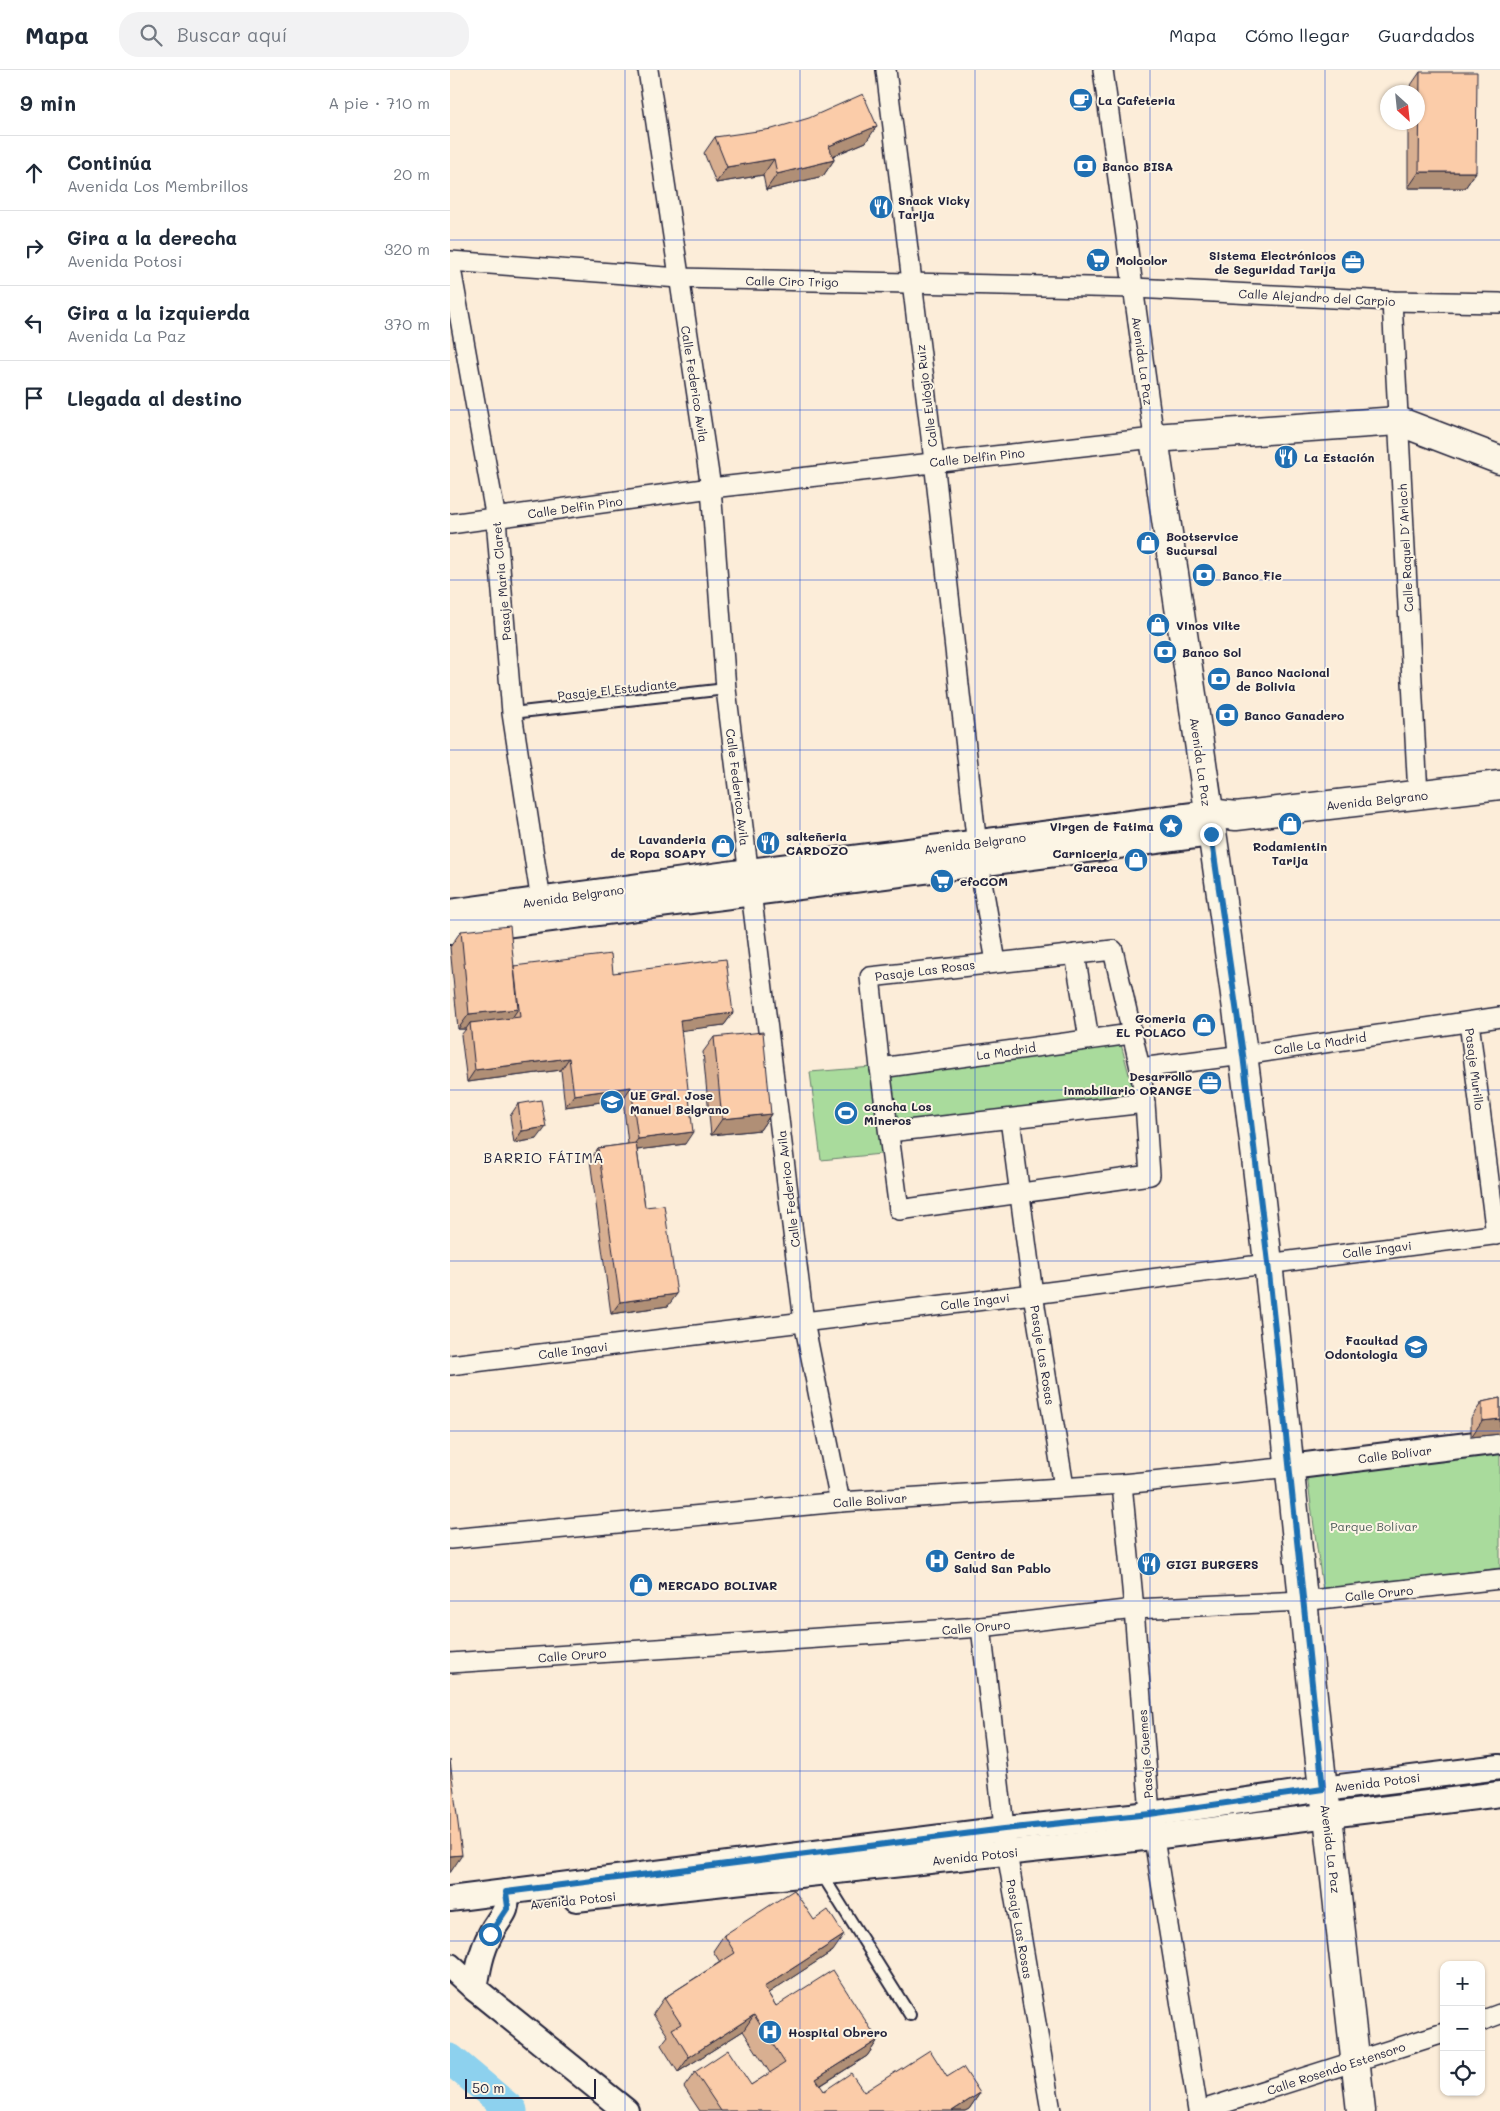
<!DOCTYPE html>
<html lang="es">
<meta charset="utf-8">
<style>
body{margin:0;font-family:Mali,sans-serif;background:#f2f2f3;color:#1f2937}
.controls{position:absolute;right:15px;bottom:15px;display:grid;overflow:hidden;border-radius:10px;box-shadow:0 1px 4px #0004}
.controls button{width:45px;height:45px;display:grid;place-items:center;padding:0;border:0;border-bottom:1px solid #e0e1e3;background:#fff;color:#1f2937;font:25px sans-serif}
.compass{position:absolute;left:930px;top:15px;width:45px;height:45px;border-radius:50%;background:#fff;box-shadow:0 1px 4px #0004;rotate:153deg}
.scale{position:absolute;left:15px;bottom:12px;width:131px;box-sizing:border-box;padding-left:5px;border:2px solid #22223b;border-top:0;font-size:14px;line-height:18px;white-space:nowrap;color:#22223b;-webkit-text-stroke:4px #fcf5e5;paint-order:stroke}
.stop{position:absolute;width:15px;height:15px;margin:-11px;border:4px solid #1f6fb2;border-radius:50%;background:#fff}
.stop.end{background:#1f6fb2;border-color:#fff;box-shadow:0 1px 5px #0008}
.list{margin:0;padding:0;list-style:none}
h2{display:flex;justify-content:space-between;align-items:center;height:65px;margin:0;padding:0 20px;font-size:21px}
h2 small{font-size:16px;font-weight:400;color:#747a83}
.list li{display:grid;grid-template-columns:32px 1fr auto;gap:15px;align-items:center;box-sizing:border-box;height:75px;padding:0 20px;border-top:1px solid #e0e1e3}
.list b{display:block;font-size:19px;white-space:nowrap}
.list p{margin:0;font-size:16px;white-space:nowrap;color:#747a83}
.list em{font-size:16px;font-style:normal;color:#747a83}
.icon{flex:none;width:28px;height:28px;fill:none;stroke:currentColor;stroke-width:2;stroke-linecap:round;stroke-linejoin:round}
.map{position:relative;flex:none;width:1050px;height:2041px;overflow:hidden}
header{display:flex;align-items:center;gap:30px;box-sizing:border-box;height:70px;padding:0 25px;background:#fff;border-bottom:1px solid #e0e1e3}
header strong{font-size:24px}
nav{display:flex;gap:28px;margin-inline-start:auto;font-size:18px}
.search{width:350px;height:45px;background:#f2f2f3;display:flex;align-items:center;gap:12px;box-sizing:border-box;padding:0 18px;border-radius:20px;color:#747a83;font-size:19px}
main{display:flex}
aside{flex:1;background:#fff}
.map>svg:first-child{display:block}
.green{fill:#a9db9c;stroke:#667e6c}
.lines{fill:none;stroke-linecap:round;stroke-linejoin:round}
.river{stroke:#8dd1ee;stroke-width:31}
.service-casing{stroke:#22223b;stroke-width:14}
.minor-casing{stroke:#22223b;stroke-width:22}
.tertiary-casing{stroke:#22223b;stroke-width:28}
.secondary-casing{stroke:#22223b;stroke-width:31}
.service{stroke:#fcf5e5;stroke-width:10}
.minor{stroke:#fcf5e5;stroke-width:19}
.tertiary{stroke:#fcf5e5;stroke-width:24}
.secondary{stroke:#fcf5e5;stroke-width:28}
.wall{fill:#d8af91;stroke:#22223b}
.shaded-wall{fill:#b08f76;stroke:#22223b}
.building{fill:#fbcca9;stroke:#22223b}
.route{stroke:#1f6fb2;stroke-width:6}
.grid{fill:none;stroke:#1d4ed8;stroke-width:1;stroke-opacity:0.55}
.labels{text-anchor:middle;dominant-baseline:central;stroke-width:4;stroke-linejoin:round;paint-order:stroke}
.poi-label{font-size:12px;font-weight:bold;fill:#22223b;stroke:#fcf5e5;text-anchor:start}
.street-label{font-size:12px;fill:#22223b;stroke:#fcf5e5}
.park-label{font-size:12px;fill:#4a5a58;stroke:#fcf5e5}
.neighbourhood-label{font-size:14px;letter-spacing:1px;fill:#22223b;stroke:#fcf5e5}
</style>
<header>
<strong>Mapa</strong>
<div class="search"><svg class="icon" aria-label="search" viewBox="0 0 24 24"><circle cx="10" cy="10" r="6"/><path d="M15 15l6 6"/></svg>Buscar aquí</div>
<nav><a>Mapa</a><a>Cómo llegar</a><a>Guardados</a></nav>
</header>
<main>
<aside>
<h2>9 min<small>A pie · 710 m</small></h2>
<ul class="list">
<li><svg class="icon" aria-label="ahead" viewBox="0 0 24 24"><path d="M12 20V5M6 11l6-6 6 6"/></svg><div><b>Continúa</b><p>Avenida Los Membrillos</p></div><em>20 m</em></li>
<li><svg class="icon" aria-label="right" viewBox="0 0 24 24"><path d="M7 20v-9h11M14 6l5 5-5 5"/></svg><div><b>Gira a la derecha</b><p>Avenida Potosi</p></div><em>320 m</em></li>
<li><svg class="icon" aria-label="left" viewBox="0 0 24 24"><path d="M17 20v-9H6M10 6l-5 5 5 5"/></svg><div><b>Gira a la izquierda</b><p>Avenida La Paz</p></div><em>370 m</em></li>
<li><svg class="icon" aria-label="arrive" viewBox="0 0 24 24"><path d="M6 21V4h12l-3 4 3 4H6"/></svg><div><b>Llegada al destino</b></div></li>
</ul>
</aside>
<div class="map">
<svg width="1050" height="2041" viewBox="0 0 1050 2041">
<rect width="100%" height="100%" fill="#fcedd9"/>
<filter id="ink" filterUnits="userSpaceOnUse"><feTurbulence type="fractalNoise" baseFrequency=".02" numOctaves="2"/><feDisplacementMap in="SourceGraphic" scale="10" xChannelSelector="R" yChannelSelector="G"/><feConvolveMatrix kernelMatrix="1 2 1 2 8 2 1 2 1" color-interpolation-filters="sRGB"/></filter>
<g filter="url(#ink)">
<g class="green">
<polygon points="671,974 684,1024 441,1058 434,1000"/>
<polygon points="423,997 431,1084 371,1090 360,1002"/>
<polygon points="1050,1384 1050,1498 873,1521 857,1406"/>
</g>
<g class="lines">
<polyline class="river" points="0,1989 62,2041"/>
<g class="service-casing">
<g id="service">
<polyline points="62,643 276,619"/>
<polyline points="371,1803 460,1945"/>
</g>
</g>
<g class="minor-casing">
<g id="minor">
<polyline points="198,0 261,418 276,619 354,1252 390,1432"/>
<polyline points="436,0 484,391 529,794 546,892"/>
<polyline points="0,191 229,208 684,218 942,231 1050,233"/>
<polyline points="0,193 46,449 62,643 91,831"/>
<polyline points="942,231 968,725"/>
<polyline points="0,454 261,418 704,368 653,0"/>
<polygon points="663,880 690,998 695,1033 700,1105 449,1140 430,998 420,907"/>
<polyline points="625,884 639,969"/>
<polyline points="1019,952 1046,1165"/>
<polyline points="430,998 681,964"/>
<polyline points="690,998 793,985 1050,947"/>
<polyline points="560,1049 583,1224 614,1417"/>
<polyline points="439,1062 695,1033"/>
<polyline points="0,1295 583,1224 1050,1164"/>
<polyline points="672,1414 684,1539 700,1744 748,2041"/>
<polyline points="0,1469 390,1432 672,1414 840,1397"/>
<polyline points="531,1557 557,1783 601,2041"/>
<polyline points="0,1593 531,1557 684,1539 852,1531 1050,1509"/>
<polyline points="1031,1951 1050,1944"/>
<polyline points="749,2041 994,1963"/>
</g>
</g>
<g class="tertiary-casing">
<g id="tertiary">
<polyline points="0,842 299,801 759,743"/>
<polyline points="0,862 761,764"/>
<polyline points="840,1397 1050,1371"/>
<polyline points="0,1829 555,1759 700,1744 873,1719 1050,1697"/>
<polyline points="126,1829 703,1767 1050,1724"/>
<polyline points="0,1896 25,1919 176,2041"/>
<path d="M25 1919C28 1900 31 1882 40 1865 49 1845 59 1846 56 1822"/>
</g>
</g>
<g class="secondary-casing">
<g id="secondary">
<polyline points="759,743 786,746 1050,715"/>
<path d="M911 2041 878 1746 873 1719C846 1474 825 1229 793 984 766 779 734 573 704 368L948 351 1050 390"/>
</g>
</g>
<use href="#service" class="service"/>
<use href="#minor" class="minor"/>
<use href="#tertiary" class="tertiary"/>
<use href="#secondary" class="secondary"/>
</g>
<g class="wall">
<polygon points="970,2 1026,102 1015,118 958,118 958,52 968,52 968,22 959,22 959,18"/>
<polygon points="265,67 416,72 383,86 384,90 373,106 316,120 313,105 266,113 254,83"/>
<polygon points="11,861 64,896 163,903 283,943 274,955 231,960 235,1074 187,1080 195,1137 218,1236 161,1244 140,1090 148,1078 178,1074 173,1029 115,1037 111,1000 17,1012 11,965 16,959 8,959 0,877"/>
<polygon points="264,967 321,1044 310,1060 261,1065 253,982"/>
<polygon points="68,1034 87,1069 64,1073 60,1046"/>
<polygon points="1050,1328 1050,1364 1021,1367 1021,1348 1032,1332"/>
<polygon points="274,1865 383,1881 318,1923 326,1936 428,1970 417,1986 370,2016 374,2021 414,2022 497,2007 530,2023 519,2039 515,2041 250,2041 234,2017 245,2002 301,2015 320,2003 293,1961 228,2002 211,1975 218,1966 203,1944 214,1928 270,1892 263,1881"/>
</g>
<g class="shaded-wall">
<polygon points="427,56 416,72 368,92 379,76"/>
<polygon points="324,89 313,105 266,113 277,97"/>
<polygon points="384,90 373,106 316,120 327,104"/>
<polygon points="969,102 1026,102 1015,118 958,118"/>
<polygon points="68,939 58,954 20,953 16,959 8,959 19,944"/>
<polygon points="283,943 274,955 221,962 230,950"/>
<polygon points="119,988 111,1000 17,1012 25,1000"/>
<polygon points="181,1017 173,1029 115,1037 124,1025"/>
<polygon points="321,1044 310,1060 261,1065 272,1049"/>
<polygon points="96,1057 87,1069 64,1073 72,1061"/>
<polygon points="243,1062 235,1074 179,1081 188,1069"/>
<polygon points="227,1224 218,1236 161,1244 170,1232"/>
<polygon points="1050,1349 1050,1364 1021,1367 1032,1351"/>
<polygon points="12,1785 0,1803 0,1786"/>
<polygon points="394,1865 383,1881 303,1933 314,1917"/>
<polygon points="304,1945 293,1961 228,2002 239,1987"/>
<polygon points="428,1970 417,1986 355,2025 366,2009"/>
<polygon points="530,2023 519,2039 515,2041 502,2041"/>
</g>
<g class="building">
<polygon points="970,2 1027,2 1026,102 969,102"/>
<polygon points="413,24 427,56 379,76 384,90 327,104 324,89 277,97 265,67 322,59 359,48"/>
<polygon points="60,856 68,939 19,944 11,861"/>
<polygon points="161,884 163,903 276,889 283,943 230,950 243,1062 188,1069 181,1017 124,1025 119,988 25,1000 20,953 70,947 64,896"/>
<polygon points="313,962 321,1044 272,1049 264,967"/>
<polygon points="91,1030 96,1057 72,1061 68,1034"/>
<polygon points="186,1073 195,1137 214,1135 227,1224 170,1232 148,1078"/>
<polygon points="1050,1328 1050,1349 1032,1351 1032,1332"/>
<polygon points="0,1690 12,1785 0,1786"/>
<polygon points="344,1820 364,1850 378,1840 394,1865 314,1917 326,1936 383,1900 428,1970 366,2009 374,2021 401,2003 414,2022 480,1980 497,2007 513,1997 530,2023 502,2041 271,2041 245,2002 278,1980 301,2015 335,1993 304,1945 239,1987 222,1959 231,1954 214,1928 285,1883 274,1865"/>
</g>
</g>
<g class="lines" filter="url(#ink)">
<polyline class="route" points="40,1864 58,1837 56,1822 554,1759 700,1744 873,1719 818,1193 793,985 761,764"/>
</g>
<path class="grid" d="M175 0V2041M350 0V2041M525 0V2041M700 0V2041M875 0V2041M0 170H1050M0 340H1050M0 510H1050M0 680H1050M0 850H1050M0 1020H1050M0 1191H1050M0 1361H1050M0 1531H1050M0 1701H1050M0 1871H1050"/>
<defs>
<g id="cafe-disc" transform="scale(1.25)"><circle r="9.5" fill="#1f6fb2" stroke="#fcf5e5"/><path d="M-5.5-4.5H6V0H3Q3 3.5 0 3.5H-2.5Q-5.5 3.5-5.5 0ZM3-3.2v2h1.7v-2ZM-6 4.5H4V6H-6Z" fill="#fff"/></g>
<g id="bank-disc" transform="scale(1.25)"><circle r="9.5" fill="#1f6fb2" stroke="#fcf5e5"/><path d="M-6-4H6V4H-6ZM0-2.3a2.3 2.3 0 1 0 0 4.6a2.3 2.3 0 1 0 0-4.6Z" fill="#fff"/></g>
<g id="restaurant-disc" transform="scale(1.25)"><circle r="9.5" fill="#1f6fb2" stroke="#fcf5e5"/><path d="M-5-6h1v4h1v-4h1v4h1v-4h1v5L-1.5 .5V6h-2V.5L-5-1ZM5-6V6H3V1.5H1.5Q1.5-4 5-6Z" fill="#fff"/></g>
<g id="supermarket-disc" transform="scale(1.25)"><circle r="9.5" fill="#1f6fb2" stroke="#fcf5e5"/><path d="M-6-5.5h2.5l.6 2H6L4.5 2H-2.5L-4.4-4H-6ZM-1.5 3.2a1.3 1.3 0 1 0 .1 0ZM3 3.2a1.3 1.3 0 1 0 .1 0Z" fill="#fff"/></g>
<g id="office-disc" transform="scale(1.25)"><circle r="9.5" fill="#1f6fb2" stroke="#fcf5e5"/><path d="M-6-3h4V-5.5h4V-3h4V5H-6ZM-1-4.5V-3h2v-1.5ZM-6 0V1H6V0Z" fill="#fff"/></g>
<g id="shop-disc" transform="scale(1.25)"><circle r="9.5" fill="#1f6fb2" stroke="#fcf5e5"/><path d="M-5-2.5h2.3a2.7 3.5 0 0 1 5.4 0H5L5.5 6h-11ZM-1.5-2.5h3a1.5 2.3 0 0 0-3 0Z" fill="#fff"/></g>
<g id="sight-disc" transform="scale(1.25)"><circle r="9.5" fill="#1f6fb2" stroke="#fcf5e5"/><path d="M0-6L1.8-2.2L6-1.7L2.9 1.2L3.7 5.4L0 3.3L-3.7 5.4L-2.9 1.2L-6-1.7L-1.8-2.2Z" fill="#fff"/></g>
<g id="school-disc" transform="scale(1.25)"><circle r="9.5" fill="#1f6fb2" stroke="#fcf5e5"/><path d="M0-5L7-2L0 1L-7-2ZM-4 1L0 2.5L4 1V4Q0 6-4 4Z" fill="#fff"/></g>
<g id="stadium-disc" transform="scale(1.25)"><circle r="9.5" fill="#1f6fb2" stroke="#fcf5e5"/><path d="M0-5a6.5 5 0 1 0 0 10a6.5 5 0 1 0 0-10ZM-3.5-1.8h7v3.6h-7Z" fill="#fff"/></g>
<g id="university-disc" transform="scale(1.25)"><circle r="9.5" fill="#1f6fb2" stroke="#fcf5e5"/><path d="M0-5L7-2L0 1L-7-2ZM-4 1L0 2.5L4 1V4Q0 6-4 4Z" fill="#fff"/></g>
<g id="hospital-disc" transform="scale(1.25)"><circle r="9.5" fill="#1f6fb2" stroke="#fcf5e5"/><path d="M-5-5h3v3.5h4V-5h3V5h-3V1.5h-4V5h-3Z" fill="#fff"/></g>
</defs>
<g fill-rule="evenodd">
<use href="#cafe-disc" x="631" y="30"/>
<use href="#bank-disc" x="635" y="96"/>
<use href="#restaurant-disc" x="431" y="137"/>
<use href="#supermarket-disc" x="648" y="190"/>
<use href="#office-disc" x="903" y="192"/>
<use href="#restaurant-disc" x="836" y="387"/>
<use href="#shop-disc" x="698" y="473"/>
<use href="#bank-disc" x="754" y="505"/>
<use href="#shop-disc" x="708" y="555"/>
<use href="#bank-disc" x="715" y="582"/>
<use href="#bank-disc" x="769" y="609"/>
<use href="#bank-disc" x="777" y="645"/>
<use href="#shop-disc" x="840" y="754"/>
<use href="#sight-disc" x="721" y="756"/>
<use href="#restaurant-disc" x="318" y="773"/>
<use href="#shop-disc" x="273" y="776"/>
<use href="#shop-disc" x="686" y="790"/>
<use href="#supermarket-disc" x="492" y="811"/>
<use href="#shop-disc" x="754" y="955"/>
<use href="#office-disc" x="760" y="1013"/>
<use href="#school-disc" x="162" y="1032"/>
<use href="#stadium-disc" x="396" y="1043"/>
<use href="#university-disc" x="966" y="1277"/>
<use href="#hospital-disc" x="487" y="1491"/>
<use href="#restaurant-disc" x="699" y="1494"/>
<use href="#shop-disc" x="191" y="1515"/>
<use href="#hospital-disc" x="320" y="1962"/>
</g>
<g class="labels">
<g class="poi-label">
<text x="648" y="30">La Cafeteria</text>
<text x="652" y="96">Banco BISA</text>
<text x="448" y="130">Snack Vicky<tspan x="448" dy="14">Tarija</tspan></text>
<text x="886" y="185" text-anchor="end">Sistema Electrónicos<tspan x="886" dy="14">de Seguridad Tarija</tspan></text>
<text x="666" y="190">Molcolor</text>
<text x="854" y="387">La Estación</text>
<text x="716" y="466">Bootservice<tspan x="716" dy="14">Sucursal</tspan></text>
<text x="772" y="505">Banco Fie</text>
<text x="726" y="555">Vinos Vilte</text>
<text x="732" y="582">Banco Sol</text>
<text x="786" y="602">Banco Nacional<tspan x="786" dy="14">de Bolivia</tspan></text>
<text x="794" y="645">Banco Ganadero</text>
<text x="704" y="756" text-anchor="end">Virgen de Fatima</text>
<text x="336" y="766">salteñeria<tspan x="336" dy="14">CARDOZO</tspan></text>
<text x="256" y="769" text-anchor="end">Lavanderia<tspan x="256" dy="14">de Ropa SOAPY</tspan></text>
<text x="840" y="776" text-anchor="middle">Rodamientin<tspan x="840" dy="14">Tarija</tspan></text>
<text x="668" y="783" text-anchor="end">Carniceria<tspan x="668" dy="14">Gareca</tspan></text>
<text x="510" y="811">efoCOM</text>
<text x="736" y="948" text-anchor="end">Gomeria<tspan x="736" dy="14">EL POLACO</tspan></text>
<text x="742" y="1006" text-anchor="end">Desarrollo<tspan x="742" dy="14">inmobiliario ORANGE</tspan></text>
<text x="180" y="1025">UE Gral. Jose<tspan x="180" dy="14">Manuel Belgrano</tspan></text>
<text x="414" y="1036">cancha Los<tspan x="414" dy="14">Mineros</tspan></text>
<text x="948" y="1270" text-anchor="end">Facultad<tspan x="948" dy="14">Odontologia</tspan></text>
<text x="504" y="1484">Centro de<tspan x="504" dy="14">Salud San Pablo</tspan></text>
<text x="716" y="1494">GIGI BURGERS</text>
<text x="208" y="1515">MERCADO BOLIVAR</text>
<text x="338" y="1962">Hospital Obrero</text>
</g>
<g class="street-label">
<text transform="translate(342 211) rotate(1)">Calle Ciro Trigo</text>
<text transform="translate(867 227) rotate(3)">Calle Alejandro del Carpio</text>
<text transform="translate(693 291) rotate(82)">Avenida La Paz</text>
<text transform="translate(245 314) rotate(81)">Calle Federico Avila</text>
<text transform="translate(476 326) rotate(-97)">Calle Eulógio Ruiz</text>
<text transform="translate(527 387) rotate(-6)">Calle Delfin Pino</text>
<text transform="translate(125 437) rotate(-8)">Calle Delfin Pino</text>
<text transform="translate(955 478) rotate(-93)">Calle Raquel D´Arlach</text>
<text transform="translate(51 511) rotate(-95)">Pasaje Maria Claret</text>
<text transform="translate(167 619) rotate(-6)">Pasaje El Estudiante</text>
<text transform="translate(751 692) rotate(82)">Avenida La Paz</text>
<text transform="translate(288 717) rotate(83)">Calle Federico Avila</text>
<text transform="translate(927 730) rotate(-6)">Avenida Belgrano</text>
<text transform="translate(525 773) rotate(-7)">Avenida Belgrano</text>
<text transform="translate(123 826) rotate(-8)">Avenida Belgrano</text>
<text transform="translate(475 900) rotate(-7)">Pasaje Las Rosas</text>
<text transform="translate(870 973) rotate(-8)">Calle La Madrid</text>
<text transform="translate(556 981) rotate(-8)">La Madrid</text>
<text transform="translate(1025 999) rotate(83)">Pasaje Murillo</text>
<text transform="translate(338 1119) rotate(-97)">Calle Federico Avila</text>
<text transform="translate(927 1179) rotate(-7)">Calle Ingavi</text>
<text transform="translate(525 1231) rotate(-7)">Calle Ingavi</text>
<text transform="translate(123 1280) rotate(-7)">Calle Ingavi</text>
<text transform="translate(593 1285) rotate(81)">Pasaje Las Rosas</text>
<text transform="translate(945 1384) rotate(-7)">Calle Bolívar</text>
<text transform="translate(420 1430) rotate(-4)">Calle Bolivar</text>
<text transform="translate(929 1523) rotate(-6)">Calle Oruro</text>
<text transform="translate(526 1557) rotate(-5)">Calle Oruro</text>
<text transform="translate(122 1585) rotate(-4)">Calle Oruro</text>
<text transform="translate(695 1684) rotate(-94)">Pasaje Guemes</text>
<text transform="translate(927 1712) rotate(-7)">Avenida Potosi</text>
<text transform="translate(881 1779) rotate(83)">Avenida La Paz</text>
<text transform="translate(525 1786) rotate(-6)">Avenida Potosi</text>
<text transform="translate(123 1830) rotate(-6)">Avenida Potosi</text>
<text transform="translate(570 1859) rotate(80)">Pasaje Las Rosas</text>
<text transform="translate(886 1998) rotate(-18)">Calle Rosendo Estensoro</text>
</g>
<g class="park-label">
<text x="924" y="1456">Parque Bolívar</text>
</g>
<g class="neighbourhood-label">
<text x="94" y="1087">BARRIO FÁTIMA</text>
</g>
</g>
</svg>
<div class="controls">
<button>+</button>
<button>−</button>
<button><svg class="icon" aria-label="locate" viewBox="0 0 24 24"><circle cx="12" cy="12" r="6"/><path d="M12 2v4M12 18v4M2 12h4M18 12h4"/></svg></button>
</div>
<svg class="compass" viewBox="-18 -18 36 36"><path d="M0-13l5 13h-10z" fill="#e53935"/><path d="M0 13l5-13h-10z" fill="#747a83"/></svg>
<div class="scale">50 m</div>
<div class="stop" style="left:40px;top:1864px"></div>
<div class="stop end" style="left:761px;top:764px"></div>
</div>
</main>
